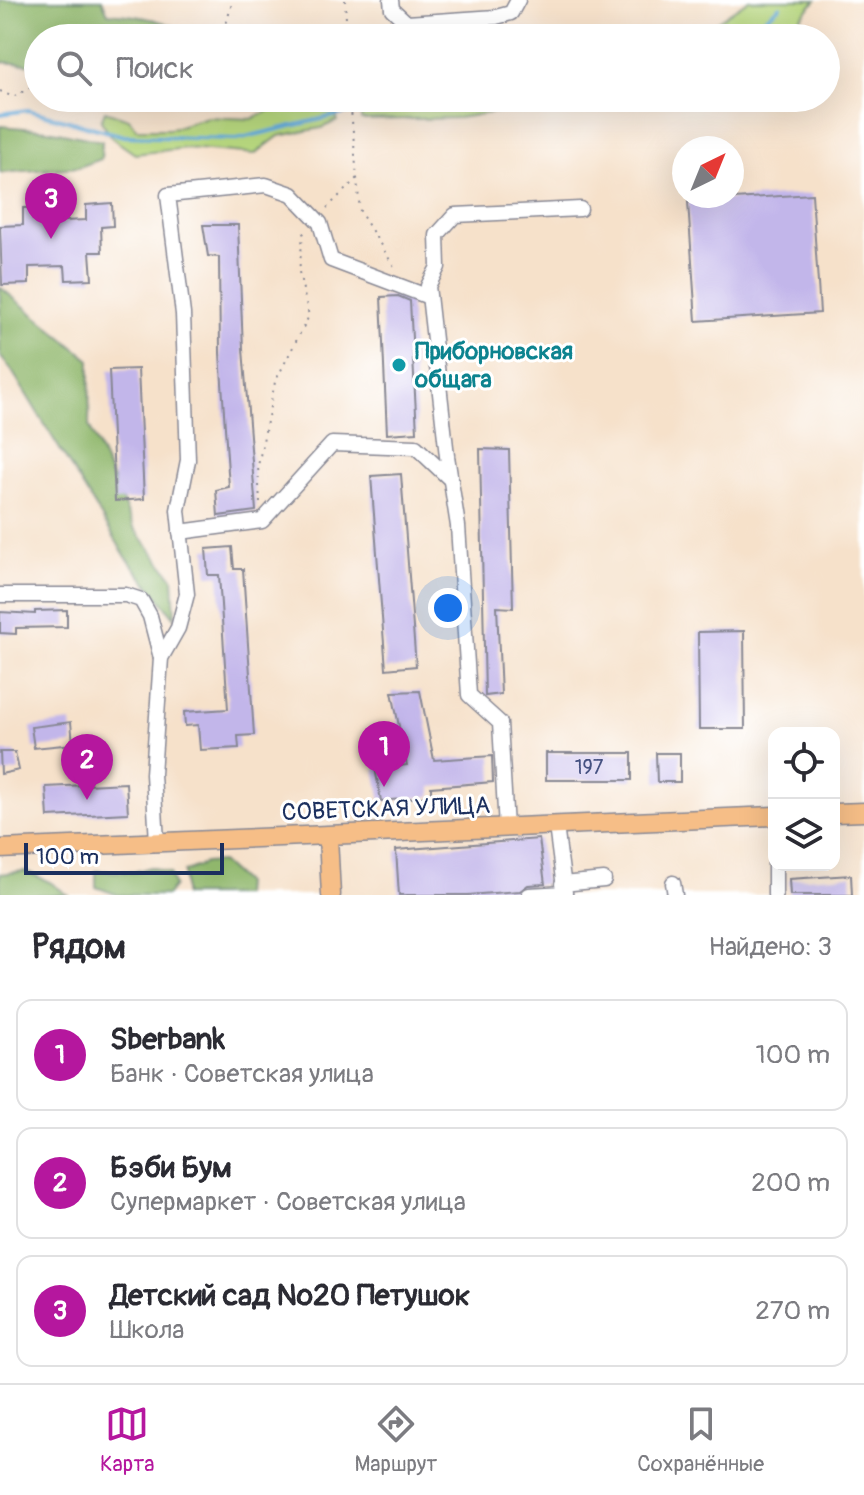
<!DOCTYPE html>
<html lang="ru">
<meta charset="utf-8">
<style>
body{margin:0;font-family:Pangolin,sans-serif;background:#f7f7f7;color:#2b2b33}
.controls{position:absolute;right:24px;bottom:24px;display:grid;overflow:hidden;border-radius:16px;box-shadow:0 8px 32px #0002}
.controls button{width:72px;height:72px;display:grid;place-items:center;padding:0;border:0;border-bottom:2px solid #e1e1e2;background:#fff;color:#2b2b33;font:40px sans-serif}
.compass{position:absolute;left:672px;top:136px;width:72px;height:72px;border-radius:50%;background:#fff;box-shadow:0 8px 32px #0002;rotate:43deg}
.scale{position:absolute;left:24px;bottom:20px;width:200px;box-sizing:border-box;padding-left:8px;border:4px solid #1b2f5e;border-top:0;font-size:22px;line-height:28px;white-space:nowrap;color:#1b2f5e;-webkit-text-stroke:6px #fff;paint-order:stroke}
.you{position:absolute;left:448px;top:608px;width:28px;height:28px;margin:-20px;border:6px solid #fff;border-radius:50%;background:#1a73e8;box-shadow:0 0 0 12px #1a73e833}
.badge{display:grid;place-items:center;width:52px;height:52px;border-radius:50%;background:#b5179e;color:#fff;font-size:26px;font-weight:700}
.pin{position:absolute;translate:-50% -66px;filter:drop-shadow(0 2px 4px #0008)}
.pin::after{content:'';position:absolute;top:42px;width:28px;height:24px;background:inherit;clip-path:polygon(0 0,100% 0,50% 100%)}
.list{margin:0;padding:0;list-style:none}
h2{display:flex;justify-content:space-between;align-items:center;height:104px;margin:0;padding:0 32px;font-size:34px}
h2 small{font-size:26px;font-weight:400;color:#7c7c81}
.list li{display:grid;grid-template-columns:52px 1fr auto;gap:24px;align-items:center;box-sizing:border-box;height:112px;margin:0 16px 16px;padding:0 16px;border:2px solid #e1e1e2;border-radius:16px}
.list b{display:block;font-size:30px;white-space:nowrap}
.list p{margin:0;font-size:26px;white-space:nowrap;color:#7c7c81}
.list em{font-size:26px;font-style:normal;color:#7c7c81}
.icon{flex:none;width:44px;height:44px;fill:none;stroke:currentColor;stroke-width:2;stroke-linecap:round;stroke-linejoin:round}
.map{position:relative;flex:none;width:864px;height:895px;overflow:hidden}
.search{position:absolute;background:#fff;box-shadow:0 8px 32px #0002;left:24px;right:24px;top:24px;height:88px;display:flex;align-items:center;gap:20px;box-sizing:border-box;padding:0 28px;border-radius:44px;color:#7c7c81;font-size:30px}
.sheet{height:488px;background:#fff}
nav{display:flex;justify-content:space-around;align-items:center;box-sizing:border-box;height:112px;border-top:2px solid #e1e1e2;background:#fff;font-size:22px;color:#7c7c81}
nav a{display:grid;justify-items:center;gap:4px}
nav .on{color:#b5179e}
.map>svg:first-child{display:block}
.green{fill:#b6d67d;stroke:#68826e;stroke-width:2}
.forest{fill:#90b76c;stroke:#567365;stroke-width:2}
.lines{fill:none;stroke-linecap:round;stroke-linejoin:round}
.stream{stroke:#63aada;stroke-width:4}
.building{fill:#c2b6ea}
.minor-casing{stroke:#888894;stroke-width:17}
.major-casing{stroke:#888894;stroke-width:21}
.path{stroke:#888894;stroke-width:2;stroke-dasharray:2 6;stroke-linecap:butt}
.minor{stroke:#fff;stroke-width:14}
.major{stroke:#f6be87;stroke-width:18}
.culture-dot{fill:#0f9aa8;stroke:#fff;stroke-width:3}
.labels{text-anchor:middle;dominant-baseline:central;stroke-width:6;stroke-linejoin:round;paint-order:stroke}
.number-label{font-size:20px;fill:#455181}
.culture-label{font-size:24px;font-weight:bold;fill:#0d838f;stroke:#fff;text-anchor:start}
.street-label{font-size:24px;fill:#1b2f5e;stroke:#fff}
</style>
<div class="map">
<svg width="864" height="895" viewBox="0 0 864 895">
<rect width="100%" height="100%" fill="#fff"/>
<filter id="ink" filterUnits="userSpaceOnUse"><feTurbulence type="fractalNoise" baseFrequency=".0125" numOctaves="2"/><feDisplacementMap in="SourceGraphic" scale="16" xChannelSelector="R" yChannelSelector="G"/><feConvolveMatrix kernelMatrix="1 2 1 2 8 2 1 2 1" color-interpolation-filters="sRGB"/></filter>
<filter id="wash" filterUnits="userSpaceOnUse"><feTurbulence type="fractalNoise" baseFrequency=".006" numOctaves="4" result="noise"/><feDisplacementMap in="SourceGraphic" scale="32" xChannelSelector="R" yChannelSelector="G"/><feGaussianBlur stdDeviation="1.8" result="paint"/><feColorMatrix in="noise" values="0 0 0 0 0 0 0 0 0 0 0 0 0 0 0 0 0 1.4 0 .05"/><feComposite in="paint" operator="in"/></filter>
<g filter="url(#wash)">
<rect width="100%" height="100%" fill="#f6e1ca"/>
<g class="green">
<polygon points="749,0 816,0 796,23 803,38 658,38 706,29"/>
<polygon points="295,98 338,98 337,121 321,128 279,136 255,154 186,148 135,154 112,138 101,121 105,111 129,119 137,129 170,129 207,117 252,119"/>
<polygon points="361,98 585,98 543,112 509,110 458,118 361,120"/>
</g>
<g class="forest">
<path d="M0 0H102L108 13C139 16 169 19 195 38H108L105 35 101 38H38V65L0 62Z"/>
<polygon points="0,126 48,130 102,141 101,159 79,167 0,173"/>
<polygon points="0,287 90,360 89,426 134,528 173,578 175,618 126,557 12,371 0,356"/>
<polygon points="221,862 244,883 243,895 184,895 184,872 205,863"/>
<polygon points="151,867 170,873 174,886 167,895 118,895 96,887 96,871 134,872"/>
<polygon points="25,871 50,882 68,895 0,895 0,874"/>
</g>
<g class="lines">
<g class="stream">
<polyline points="742,38 780,6"/>
<polyline points="0,114 28,110 124,136 237,139 351,112 429,107 501,98"/>
</g>
</g>
<g id="blocks">
<g class="building">
<polygon points="812,194 820,313 696,321 688,202"/>
<polygon points="112,203 113,226 101,227 102,252 90,252 92,279 66,280 65,266 29,267 29,284 2,285 0,226 23,225 23,208 63,206 64,221 86,220 86,205"/>
<polygon points="203,225 238,225 243,349 256,511 218,516 216,490 229,487 220,353 219,257 208,256"/>
<polygon points="398,296 410,301 417,432 387,434 381,297"/>
<polygon points="138,369 144,499 115,501 109,370"/>
<polygon points="480,449 509,450 513,608 497,607 501,694 485,696"/>
<polygon points="401,474 416,666 386,669 371,476"/>
<polygon points="232,547 234,569 243,569 254,735 238,736 239,748 200,750 198,725 185,726 184,712 228,709 219,575 208,575 206,549"/>
<polygon points="67,610 67,627 16,628 16,634 0,633 0,612 35,614 35,611"/>
<polygon points="744,631 745,729 699,729 698,632"/>
<polygon points="420,691 434,760 492,756 493,782 431,787 431,796 381,801 375,768 407,765 392,692"/>
<polygon points="71,722 73,744 34,748 31,727"/>
<polygon points="0,752 15,752 19,770 1,774"/>
<rect x="546" y="753" width="86" height="27"/>
<polygon points="656,753 680,753 680,782 657,782"/>
<polygon points="126,783 128,813 48,817 46,787"/>
<polygon points="539,839 545,884 528,885 520,891 468,895 399,895 396,850"/>
<polygon points="851,875 852,895 790,895 789,879"/>
</g>
</g>
</g>
<g filter="url(#ink)">
<use href="#blocks" fill-opacity="0" stroke="#888894" stroke-width="2"/>
<g class="lines">
<g class="minor-casing">
<g id="minor">
<polyline points="391,0 392,9 407,23 496,17 511,13 518,0"/>
<polyline points="180,532 262,521 332,444 416,447 451,480"/>
<polyline points="0,595 126,595 141,600 150,616 161,658"/>
<polyline points="556,826 565,895"/>
<polyline points="506,828 500,723 469,695 458,526 447,456 428,286 438,267 437,235 455,215 580,209"/>
<polyline points="157,842 153,774 161,658 178,628 187,594 178,510 188,460 183,314 168,195 266,185 292,194 320,223 331,260 429,297"/>
<polyline points="673,883 675,895"/>
<polyline points="562,884 604,880"/>
<polyline points="529,895 565,893"/>
<polyline points="775,895 775,865"/>
</g>
</g>
<g class="major-casing">
<g id="major">
<polyline points="834,813 864,812"/>
<polyline points="328,837 331,895"/>
<polyline points="0,849 774,816"/>
</g>
</g>
<g class="path">
<polyline points="345,0 347,38"/>
<polyline points="222,38 233,0"/>
<polyline points="0,91 13,97 38,83"/>
<polyline points="135,98 145,106 164,105 168,98"/>
<polyline points="350,98 360,212 395,268"/>
<polyline points="327,208 357,178"/>
<polyline points="260,503 258,466 275,382 309,316 299,272 303,234 307,230"/>
</g>
<use href="#minor" class="minor"/>
<use href="#major" class="major"/>
</g>
</g>
<circle class="culture-dot" cx="399" cy="365" r="8"/>
<g class="labels">
<g class="number-label">
<text x="589" y="767">197</text>
</g>
<g class="culture-label">
<text x="415" y="351">Приборновская<tspan x="415" dy="28">общага</tspan></text>
</g>
<g class="street-label">
<text transform="translate(386 809) rotate(-2)">СОВЕТСКАЯ УЛИЦА</text>
</g>
</g>
</svg>
<div class="controls">
<button><svg class="icon" aria-label="locate" viewBox="0 0 24 24"><circle cx="12" cy="12" r="6"/><path d="M12 2v4M12 18v4M2 12h4M18 12h4"/></svg></button>
<button><svg class="icon" aria-label="layers" viewBox="0 0 24 24"><path d="M12 4l9 5-9 5-9-5zM3 14l9 5 9-5"/></svg></button>
</div>
<svg class="compass" viewBox="-18 -18 36 36"><path d="M0-13l5 13h-10z" fill="#e53935"/><path d="M0 13l5-13h-10z" fill="#7c7c81"/></svg>
<div class="scale">100 m</div>
<div class="you"></div>
<div class="pin badge" style="left:384px;top:787px">1</div>
<div class="pin badge" style="left:87px;top:800px">2</div>
<div class="pin badge" style="left:51px;top:239px">3</div>
<div class="search"><svg class="icon" aria-label="search" viewBox="0 0 24 24"><circle cx="10" cy="10" r="6"/><path d="M15 15l6 6"/></svg>Поиск</div>
</div>
<section class="sheet">
<h2>Рядом<small>Найдено: 3</small></h2>
<ul class="list">
<li><span class="badge">1</span><div><b>Sberbank</b><p>Банк · Советская улица</p></div><em>100 m</em></li>
<li><span class="badge">2</span><div><b>Бэби Бум</b><p>Супермаркет · Советская улица</p></div><em>200 m</em></li>
<li><span class="badge">3</span><div><b>Детский сад №20 Петушок</b><p>Школа</p></div><em>270 m</em></li>
</ul>
</section>
<nav>
<a class="on"><svg class="icon" aria-label="map" viewBox="0 0 24 24"><path d="M3 6l6-2 6 2 6-2v14l-6 2-6-2-6 2zM9 4v14M15 6v14"/></svg>Карта</a>
<a><svg class="icon" aria-label="directions" viewBox="0 0 24 24"><path d="M12 3l9 9-9 9-9-9zM9 14v-3h6M13 9l2 2-2 2"/></svg>Маршрут</a>
<a><svg class="icon" aria-label="saved" viewBox="0 0 24 24"><path d="M7 4h10v16l-5-4-5 4z"/></svg>Сохранённые</a>
</nav>
